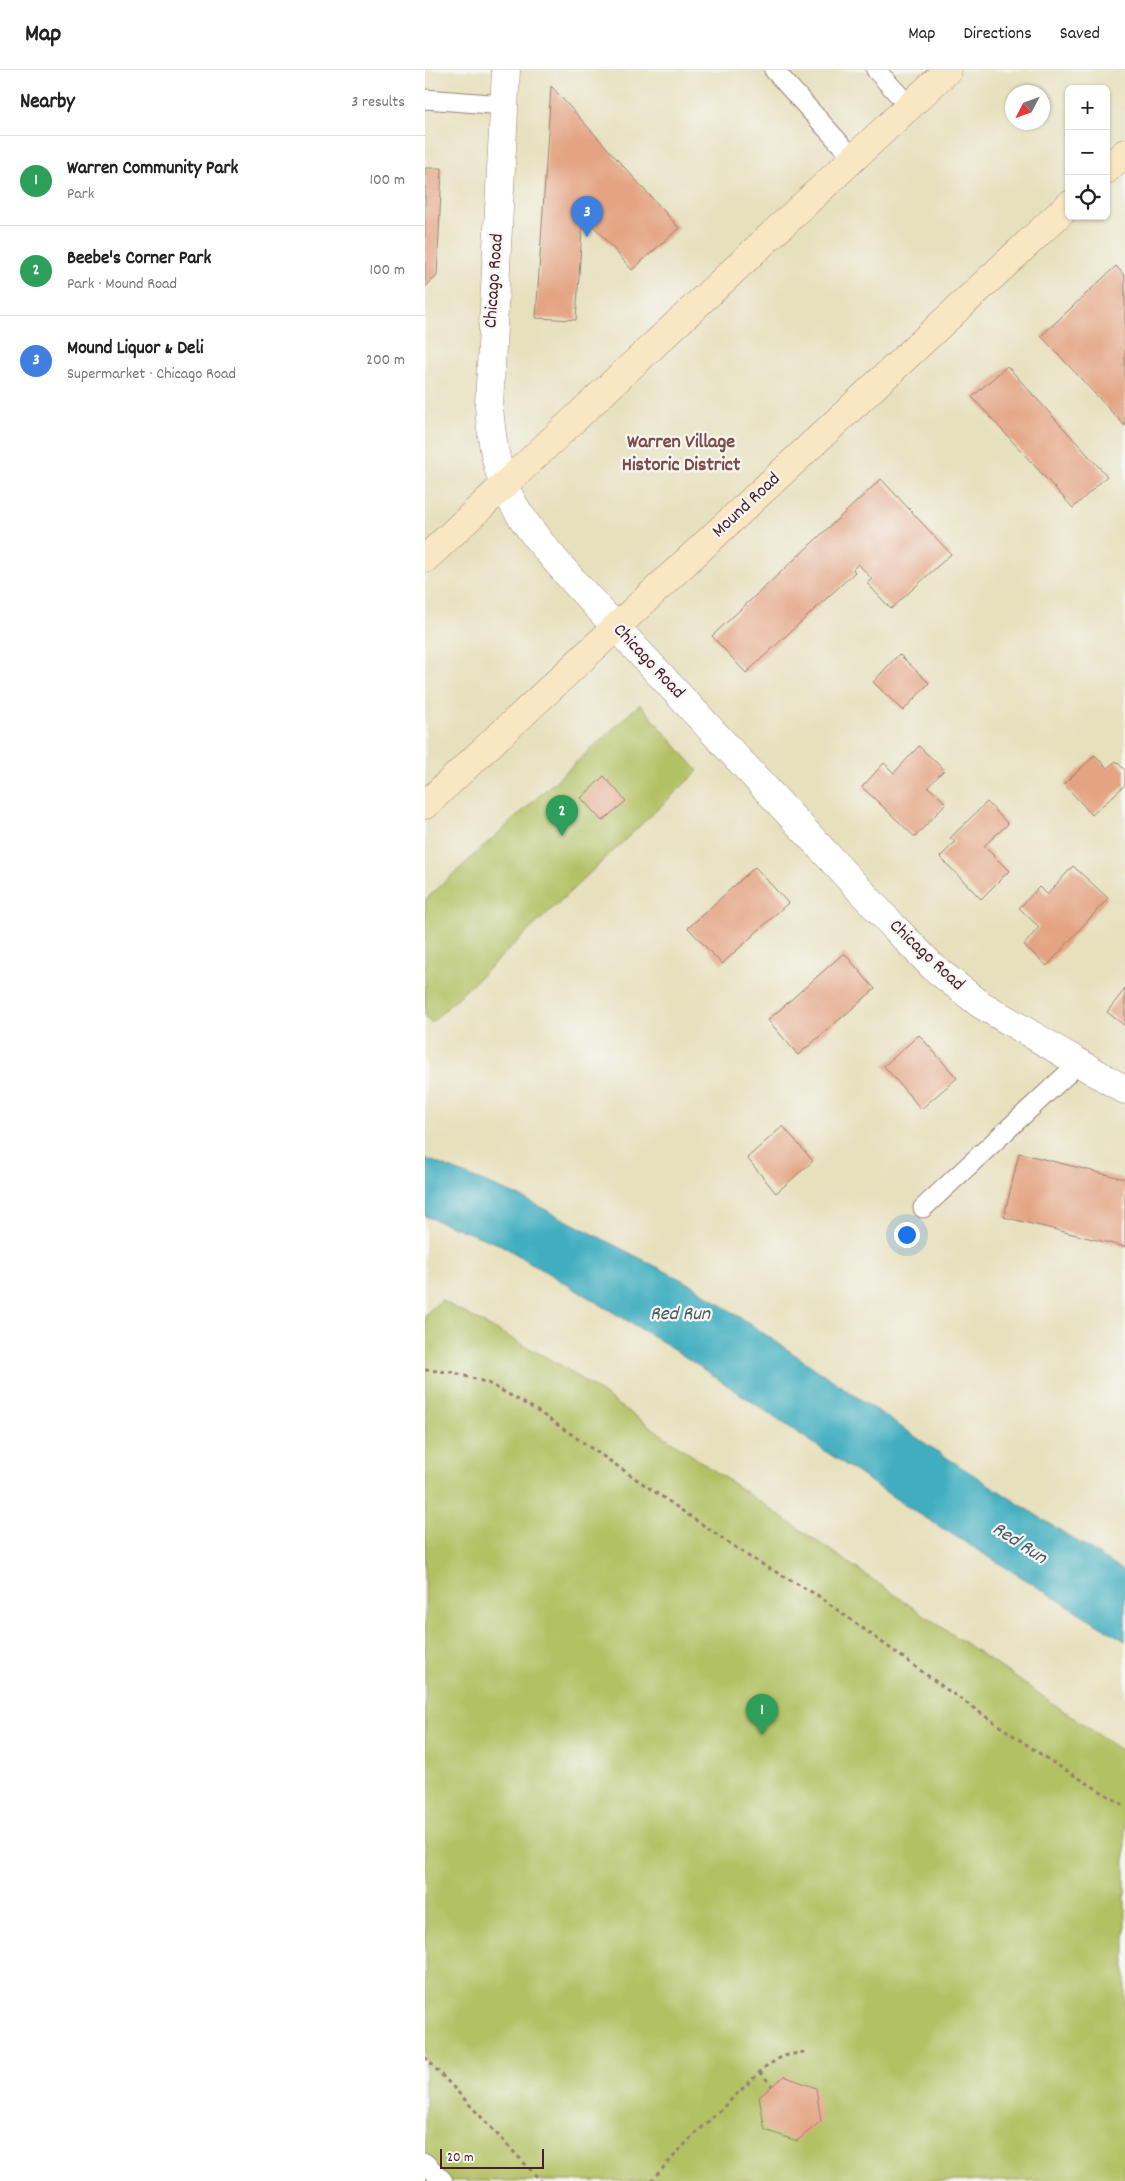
<!DOCTYPE html>
<meta charset="utf-8">
<style>
body{margin:0;font-family:Dekko,sans-serif;background:#f2f2f2;color:#222}
.controls{position:absolute;right:15px;top:15px;display:grid;overflow:hidden;border-radius:8px;box-shadow:0 1px 4px #0004}
.controls button{width:45px;height:45px;display:grid;place-items:center;padding:0;border:0;border-bottom:1px solid #e0e0e0;background:#fff;color:#222;font:25px sans-serif}
.compass{position:absolute;left:580px;top:15px;width:45px;height:45px;border-radius:50%;background:#fff;box-shadow:0 1px 4px #0004;rotate:229deg}
.scale{position:absolute;left:15px;bottom:12px;width:104px;box-sizing:border-box;padding-left:5px;border:2px solid #4a1f2b;border-top:0;font-size:14px;line-height:18px;white-space:nowrap;color:#4a1f2b;-webkit-text-stroke:4px #f6f6f2;paint-order:stroke}
.you{position:absolute;left:481px;top:1164px;width:18px;height:18px;margin:-12px;border:4px solid #fff;border-radius:50%;background:#1a73e8;box-shadow:0 0 0 8px #1a73e833}
.badge{display:grid;place-items:center;width:32px;height:32px;border-radius:50%;background:#b5179e;color:#fff;font-size:16px;font-weight:700}
.pin{position:absolute;translate:-50% -41px;filter:drop-shadow(0 1px 2px #0008)}
.pin::after{content:'';position:absolute;top:26px;width:18px;height:15px;background:inherit;clip-path:polygon(0 0,100% 0,50% 100%)}
.list{margin:0;padding:0;list-style:none}
h2{display:flex;justify-content:space-between;align-items:center;height:65px;margin:0;padding:0 20px;font-size:21px}
h2 small{font-size:16px;font-weight:400;color:#767676}
.list li{display:grid;grid-template-columns:32px 1fr auto;gap:15px;align-items:center;box-sizing:border-box;height:90px;padding:0 20px;border-top:1px solid #e0e0e0}
.list b{display:block;font-size:19px;white-space:nowrap}
.list p{margin:0;font-size:16px;white-space:nowrap;color:#767676}
.list em{font-size:16px;font-style:normal;color:#767676}
.icon{flex:none;width:28px;height:28px;fill:none;stroke:currentColor;stroke-width:2;stroke-linecap:round;stroke-linejoin:round}
.map{position:relative;flex:none;width:700px;height:2111px;overflow:hidden}
header{display:flex;align-items:center;gap:30px;box-sizing:border-box;height:70px;padding:0 25px;background:#fff;border-bottom:1px solid #e0e0e0}
header strong{font-size:24px}
nav{display:flex;gap:28px;margin-inline-start:auto;font-size:18px}
main{display:flex}
aside{flex:1;background:#fff}
.map>svg:first-child{display:block}
.green{fill:#b2c164;stroke:#7e7048}
.water{fill:#41aebf;stroke:#466675}
.building{fill:#e4a483}
.lines{fill:none;stroke-linecap:round;stroke-linejoin:round}
.service-casing{stroke:#988074;stroke-width:21}
.tertiary-casing{stroke:#988074;stroke-width:29}
.secondary-casing{stroke:#988074;stroke-width:29}
.path{stroke:#988074;stroke-width:3;stroke-dasharray:4 4;stroke-linecap:butt}
.service{stroke:#fff;stroke-width:19}
.tertiary{stroke:#fff;stroke-width:28}
.secondary{stroke:#f9e7c3;stroke-width:28}
.labels{text-anchor:middle;dominant-baseline:central;stroke-width:4.5;stroke-linejoin:round;paint-order:stroke}
.street-label{font-size:19px;fill:#4a1f2b;stroke:#f6f6f2}
.neighbourhood-label{font-size:20px;font-weight:bold;fill:#804e4a;stroke:#f6f6f2}
.water-label{font-size:20px;font-style:italic;fill:#465866;stroke:#f6f6f2}
</style>
<header>
<strong>Map</strong>
<nav><a>Map</a><a>Directions</a><a>Saved</a></nav>
</header>
<main>
<aside>
<h2>Nearby<small>3 results</small></h2>
<ul class="list">
<li><span class="badge" style="background:#2e9e5b">1</span><div><b>Warren Community Park</b><p>Park</p></div><em>100 m</em></li>
<li><span class="badge" style="background:#2e9e5b">2</span><div><b>Beebe's Corner Park</b><p>Park · Mound Road</p></div><em>100 m</em></li>
<li><span class="badge" style="background:#3f7fe0">3</span><div><b>Mound Liquor &amp; Deli</b><p>Supermarket · Chicago Road</p></div><em>200 m</em></li>
</ul>
</aside>
<div class="map">
<svg width="700" height="2111" viewBox="0 0 700 2111">
<rect width="100%" height="100%" fill="#f6f6f2"/>
<filter id="ink" filterUnits="userSpaceOnUse"><feTurbulence type="fractalNoise" baseFrequency=".02" numOctaves="2"/><feDisplacementMap in="SourceGraphic" scale="10" xChannelSelector="R" yChannelSelector="G"/><feConvolveMatrix kernelMatrix="1 2 1 2 8 2 1 2 1" color-interpolation-filters="sRGB"/></filter>
<filter id="wash" filterUnits="userSpaceOnUse"><feTurbulence type="fractalNoise" baseFrequency=".0096" numOctaves="4" result="noise"/><feDisplacementMap in="SourceGraphic" scale="20" xChannelSelector="R" yChannelSelector="G"/><feGaussianBlur stdDeviation="1.12" result="paint"/><feColorMatrix in="noise" values="0 0 0 0 0 0 0 0 0 0 0 0 0 0 0 0 0 1.4 0 .05"/><feComposite in="paint" operator="in"/></filter>
<g filter="url(#wash)">
<rect width="100%" height="100%" fill="#e7e0bd"/>
<g class="green">
<polygon points="215,634 273,701 6,953 0,947 0,830"/>
<polygon points="16,1230 137,1296 700,1683 700,2111 0,2111 0,1245"/>
</g>
<polygon class="water" points="0,1088 98,1128 269,1216 510,1380 700,1502 700,1571 483,1437 241,1274 76,1175 0,1146"/>
<g id="blocks">
<g class="building">
<polygon points="126,16 254,158 207,200 158,144 151,250 111,248"/>
<polygon points="0,98 17,98 12,206 0,217"/>
<polygon points="691,196 700,206 700,356 616,266"/>
<polygon points="582,296 682,406 648,438 547,327"/>
<polygon points="456,409 526,484 466,539 442,513 447,509 433,494 428,499 430,502 321,603 287,566"/>
<polygon points="474,584 504,613 478,641 448,612"/>
<polygon points="494,676 519,700 503,717 521,733 490,767 437,717 459,693 469,703"/>
<polygon points="670,685 682,698 691,691 700,700 700,715 667,745 639,714"/>
<polygon points="179,706 201,731 177,751 156,728"/>
<polygon points="562,732 583,754 559,776 584,801 556,829 515,787 530,772 525,768"/>
<polygon points="648,796 683,828 622,896 599,875 614,857 594,838 614,817 622,825"/>
<polygon points="330,797 363,833 297,894 263,858"/>
<polygon points="419,883 450,919 373,985 343,950"/>
<polygon points="700,919 700,956 682,942"/>
<polygon points="494,965 532,1008 496,1039 459,996"/>
<polygon points="358,1056 388,1091 351,1123 322,1088"/>
<polygon points="594,1083 700,1109 700,1177 579,1147"/>
<polygon points="359,2006 391,2018 396,2051 372,2071 340,2060 334,2027"/>
</g>
</g>
</g>
<g filter="url(#ink)">
<use href="#blocks" fill-opacity="0" stroke="#988074" stroke-width="1"/>
<g class="lines">
<g class="service-casing">
<g id="service">
<polyline points="349,0 428,88"/>
<polyline points="451,0 484,36"/>
<polyline points="0,29 79,35"/>
<polyline points="498,1138 654,993"/>
<polyline points="0,2093 18,2111"/>
</g>
</g>
<g class="tertiary-casing">
<path id="tertiary" d="M81 0 64 336C66 362 69 390 79 415 94 451 125 484 151 514L469 857 509 898 555 934 700 1020"/>
</g>
<g class="secondary-casing">
<g id="secondary">
<polyline points="681,100 700,83"/>
<polyline points="0,489 523,0"/>
<polyline points="0,735 644,135"/>
</g>
</g>
<g class="path">
<polyline points="0,1300 27,1302 63,1313 108,1338 326,1488 392,1525 521,1619 624,1690 700,1736"/>
<polyline points="0,1987 116,2111"/>
<polyline points="335,2002 347,2016"/>
<polyline points="226,2111 261,2073 340,1997 358,1986 380,1982"/>
</g>
<use href="#service" class="service"/>
<use href="#tertiary" class="tertiary"/>
<use href="#secondary" class="secondary"/>
</g>
</g>
<g class="labels">
<g class="street-label">
<text transform="translate(70 211) rotate(-86)">Chicago Road</text>
<text transform="translate(322 436) rotate(-43)">Mound Road</text>
<text transform="translate(223 592) rotate(47)">Chicago Road</text>
<text transform="translate(501 886) rotate(43)">Chicago Road</text>
</g>
<g class="neighbourhood-label">
<text x="256" y="373">Warren Village<tspan x="256" dy="23">Historic District</tspan></text>
</g>
<g class="water-label">
<text x="255" y="1245">Red Run</text>
<text transform="translate(594 1474) rotate(33)">Red Run</text>
</g>
</g>
</svg>
<div class="controls">
<button>+</button>
<button>−</button>
<button><svg class="icon" aria-label="locate" viewBox="0 0 24 24"><circle cx="12" cy="12" r="6"/><path d="M12 2v4M12 18v4M2 12h4M18 12h4"/></svg></button>
</div>
<svg class="compass" viewBox="-18 -18 36 36"><path d="M0-13l5 13h-10z" fill="#e53935"/><path d="M0 13l5-13h-10z" fill="#767676"/></svg>
<div class="scale">20 m</div>
<div class="you"></div>
<div class="pin badge" style="left:337px;top:1665px;background:#2e9e5b">1</div>
<div class="pin badge" style="left:137px;top:766px;background:#2e9e5b">2</div>
<div class="pin badge" style="left:162px;top:167px;background:#3f7fe0">3</div>
</div>
</main>
